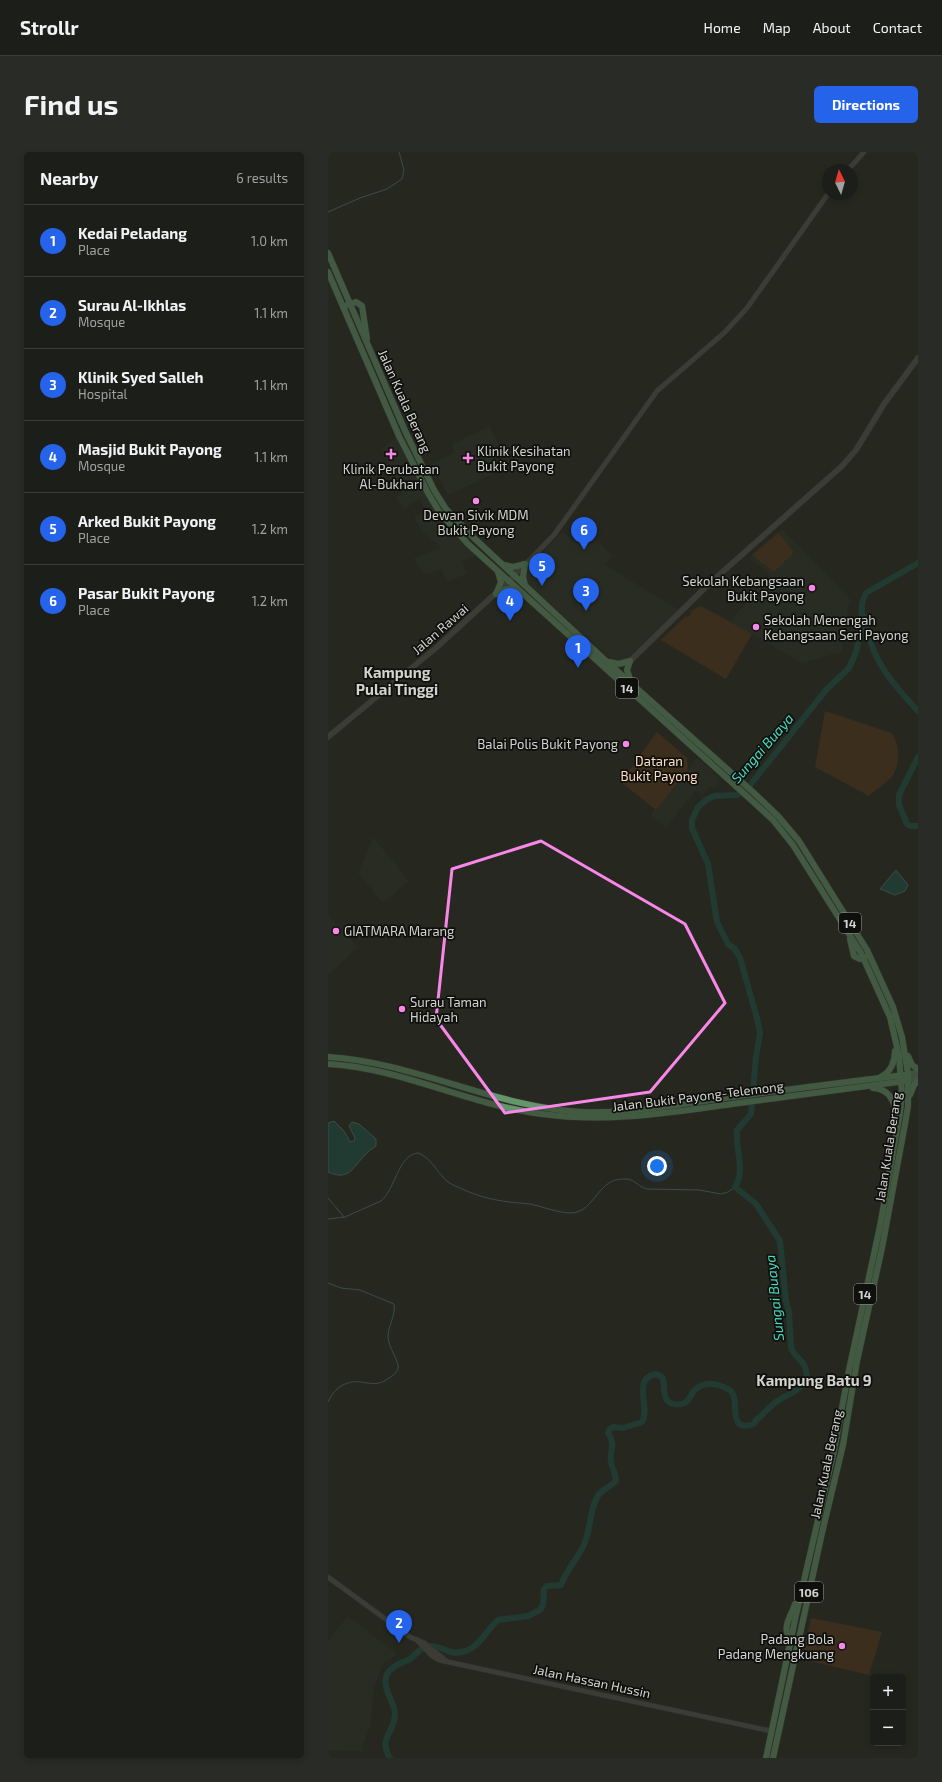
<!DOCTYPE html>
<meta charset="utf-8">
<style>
body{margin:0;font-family:"Exo 2",sans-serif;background:#292b26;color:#f1f3f6}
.controls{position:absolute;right:12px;bottom:12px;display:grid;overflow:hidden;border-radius:6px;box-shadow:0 2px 6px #0003}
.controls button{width:36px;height:36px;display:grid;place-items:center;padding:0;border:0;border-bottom:1px solid #3a3c38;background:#1c1e19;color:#f1f3f6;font:20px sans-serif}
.compass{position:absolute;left:494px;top:12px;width:36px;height:36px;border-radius:50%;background:#1c1e19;box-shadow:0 2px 6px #0003;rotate:355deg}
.you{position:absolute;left:329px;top:1014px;width:14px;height:14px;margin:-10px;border:3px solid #fff;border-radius:50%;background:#1a73e8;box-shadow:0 0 0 6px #1a73e833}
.badge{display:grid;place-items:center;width:26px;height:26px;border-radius:50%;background:#2563eb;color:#fff;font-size:13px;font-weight:700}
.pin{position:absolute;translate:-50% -33px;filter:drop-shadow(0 1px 2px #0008)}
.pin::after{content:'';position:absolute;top:21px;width:14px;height:12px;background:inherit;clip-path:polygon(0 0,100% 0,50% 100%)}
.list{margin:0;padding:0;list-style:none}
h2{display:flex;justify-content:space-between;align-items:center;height:52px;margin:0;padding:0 16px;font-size:17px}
h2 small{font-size:13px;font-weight:400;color:#a0a2a2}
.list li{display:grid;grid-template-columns:26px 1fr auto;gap:12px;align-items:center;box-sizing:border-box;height:72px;padding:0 16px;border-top:1px solid #3a3c38}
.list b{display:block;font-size:15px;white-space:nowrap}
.list p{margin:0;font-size:13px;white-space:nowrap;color:#a0a2a2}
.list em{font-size:13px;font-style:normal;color:#a0a2a2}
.map{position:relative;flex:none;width:590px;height:1606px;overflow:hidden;border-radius:6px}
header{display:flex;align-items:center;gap:24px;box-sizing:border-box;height:56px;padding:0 20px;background:#1c1e19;border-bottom:1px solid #3a3c38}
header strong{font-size:19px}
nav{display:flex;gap:22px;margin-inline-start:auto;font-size:14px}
.intro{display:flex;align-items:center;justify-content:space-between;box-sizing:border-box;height:96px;padding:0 24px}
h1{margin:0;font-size:28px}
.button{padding:10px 18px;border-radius:6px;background:#2563eb;color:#fff;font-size:14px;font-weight:700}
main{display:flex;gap:24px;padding:0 24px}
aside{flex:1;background:#1c1e19;border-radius:6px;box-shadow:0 2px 6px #0003}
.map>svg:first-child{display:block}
.built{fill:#2d3124}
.green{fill:#553518}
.water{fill:#1b5247;stroke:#527970}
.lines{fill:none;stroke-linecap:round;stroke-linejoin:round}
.stream{stroke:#527970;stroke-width:1}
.river{stroke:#1b5247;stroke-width:6}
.tertiary-casing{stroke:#42433d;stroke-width:5.5}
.secondary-casing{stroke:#42433d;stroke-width:6}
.primary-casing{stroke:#42433d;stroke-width:7}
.trunk-casing{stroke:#42433d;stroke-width:7}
.tertiary{stroke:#53554e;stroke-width:4.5}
.secondary{stroke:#53554e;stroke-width:5.5}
.primary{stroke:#608664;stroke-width:6}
.trunk{stroke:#64966c;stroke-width:6}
.marked{fill:none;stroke:#f987e8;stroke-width:3;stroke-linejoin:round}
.poi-dot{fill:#f987e8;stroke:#0f100d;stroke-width:1.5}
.labels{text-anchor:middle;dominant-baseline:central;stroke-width:3.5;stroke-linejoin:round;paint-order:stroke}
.shield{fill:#0f100d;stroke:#989895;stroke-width:1}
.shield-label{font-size:12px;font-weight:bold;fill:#d2d3cf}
.street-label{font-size:13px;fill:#d2d3cf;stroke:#0f100d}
.poi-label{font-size:13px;fill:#d2d3cf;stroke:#0f100d;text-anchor:start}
.park-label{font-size:13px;fill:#ffddc2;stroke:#0f100d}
.water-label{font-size:14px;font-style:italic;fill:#47dcc0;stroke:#0f100d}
.quarter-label{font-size:15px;font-weight:bold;fill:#d2d3cf;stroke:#0f100d}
</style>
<header>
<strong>Strollr</strong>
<nav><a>Home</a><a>Map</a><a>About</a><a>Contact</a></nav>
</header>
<div class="intro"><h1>Find us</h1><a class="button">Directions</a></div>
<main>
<aside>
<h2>Nearby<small>6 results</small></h2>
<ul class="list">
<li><span class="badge">1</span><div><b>Kedai Peladang</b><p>Place</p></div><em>1.0 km</em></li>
<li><span class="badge">2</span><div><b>Surau Al-Ikhlas</b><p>Mosque</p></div><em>1.1 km</em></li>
<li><span class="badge">3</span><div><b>Klinik Syed Salleh</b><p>Hospital</p></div><em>1.1 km</em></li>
<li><span class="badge">4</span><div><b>Masjid Bukit Payong</b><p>Mosque</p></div><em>1.1 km</em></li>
<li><span class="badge">5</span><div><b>Arked Bukit Payong</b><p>Place</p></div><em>1.2 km</em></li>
<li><span class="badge">6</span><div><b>Pasar Bukit Payong</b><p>Place</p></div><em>1.2 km</em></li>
</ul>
</aside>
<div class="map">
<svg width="590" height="1606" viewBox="0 0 590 1606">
<rect width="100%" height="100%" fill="#262821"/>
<g class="built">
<polygon points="162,274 172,296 163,301 171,319 120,343 104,312 127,300 124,292"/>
<polygon points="68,285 96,341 112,364 132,389 148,404 134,409 137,418 140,421 119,430 113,417 98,423 85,407 113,396 93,377 86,365 98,358 91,347 76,357 68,346 74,342 54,297"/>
<polygon points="454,377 523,448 520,455 514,500 473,511 424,482 398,527 333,488 358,464 360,465 364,461 362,460 369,455 375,454 402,469 443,423 421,406"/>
<polygon points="257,379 285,403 277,413 351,458 300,506 296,509 285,508 281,505 201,433 198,427 200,416 234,380 247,390"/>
<polygon points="369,606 390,625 392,630 386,637 382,634 375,643 368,638 338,675 323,663"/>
<polygon points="45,685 81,729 55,751 30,721"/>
<polygon points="0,763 30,795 1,822 0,821"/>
<polygon points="20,1464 69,1502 55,1512 46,1535 43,1572 34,1596 36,1600 0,1598 0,1489"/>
</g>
<g class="green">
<polygon points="450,381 466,400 446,420 424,403"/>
<polygon points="372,454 424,482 398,527 333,488 358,464 360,465 364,461 362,460"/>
<path d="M497 559 563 581C572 589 572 613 565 623 559 631 548 637 541 644L487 615Z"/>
<polygon points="329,580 359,606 360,617 328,658 293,630"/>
<polygon points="483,1466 554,1480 541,1523 474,1507"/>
</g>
<g class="water">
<polygon points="568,718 580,733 577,739 567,743 552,737"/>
<path d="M6 969 16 979 22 990 26 989 27 986 21 974 24 970 31 972 48 987V994C44 997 39 1000 36 1004 24 1017 20 1029 0 1020V971Z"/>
</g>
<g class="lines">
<g class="stream">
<polyline points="0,60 32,46 59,37 74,27 76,18 71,0"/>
<polyline points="0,1046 16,1065"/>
<path d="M0 1067 17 1065 53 1049C68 1036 70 1003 90 1001 104 1006 109 1021 120 1030 124 1033 130 1035 134 1037 149 1044 165 1048 181 1050 188 1051 195 1051 202 1052 216 1055 230 1061 244 1061 268 1059 269 1025 298 1027 307 1027 311 1036 320 1037L371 1038 393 1042 400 1040 407 1035"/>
<path d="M0 1131 13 1136 32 1138 66 1152C68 1163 60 1174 60 1185 60 1195 72 1210 70 1217 68 1221 65 1224 61 1226 46 1238 34 1226 20 1231 10 1234 4 1241 0 1250"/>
</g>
<g class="river">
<path d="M536 464C543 507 561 528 590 559"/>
<polyline points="590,605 571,643 571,653 579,672 582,674 590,674"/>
<path d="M62 1606C50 1586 66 1581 67 1563 67 1550 55 1539 58 1525 59 1521 63 1517 66 1515 71 1511 77 1510 82 1507 89 1502 93 1494 102 1494 117 1494 122 1506 140 1498 153 1493 160 1476 170 1468L200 1464 212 1458 215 1453 216 1437 219 1434 233 1433C238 1419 248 1408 255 1395 263 1379 261 1356 271 1342 276 1337 283 1334 288 1329 288 1321 284 1317 283 1310 281 1297 289 1295 280 1281L282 1277 285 1275 295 1276 314 1270C323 1255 303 1227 328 1222L334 1225C338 1232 334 1241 339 1248 342 1253 353 1254 358 1250 361 1248 363 1243 365 1240 372 1231 384 1230 393 1234 399 1236 405 1239 406 1245 409 1258 402 1280 426 1272L428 1268C435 1263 441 1255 448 1250 460 1241 485 1236 477 1215 475 1208 466 1204 463 1196L461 1160 458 1149 452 1089 428 1052 407 1035C418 1017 407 998 409 978L423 962 428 905 432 881 429 866 412 806 407 797 400 792 389 770 380 712 364 676V668L370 655 378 648 386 644 409 643 418 638 498 538 521 516 528 500 533 477 534 451 538 441 590 411"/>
</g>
<g class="tertiary-casing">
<g id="tertiary">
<polyline points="520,18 536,0"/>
<polyline points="181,429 226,383 329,239 397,180 419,156 500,42"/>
<polyline points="0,1425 82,1485 96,1491 117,1508"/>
<polyline points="89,1488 103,1503 111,1508 443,1579"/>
</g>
</g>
<g class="secondary-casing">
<g id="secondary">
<polyline points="302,509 382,431 514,314 528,298 556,252 590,206"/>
<polyline points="0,585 109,495 181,429"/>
</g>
</g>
<g class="primary-casing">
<g id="primary">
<polyline points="580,922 590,921"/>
<polyline points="580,929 590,926"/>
</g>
</g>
<g class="trunk-casing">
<g id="trunk">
<polyline points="0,101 78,281 106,338 118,357 146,386 278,509 426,641 450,664 471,689 539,798 565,855 574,885 580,922 580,954 577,972 554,1096 529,1209 515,1293 494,1381 445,1606"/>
<polyline points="0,120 71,284 100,341 112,361 140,392 421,646 445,668 465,693 533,801 562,865 571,904 574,942 572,961 552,1074 521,1218 506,1299 468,1463 438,1606"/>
<polyline points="19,153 28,150 34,154 39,187"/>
<polyline points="197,412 195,425 197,433"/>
<polyline points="176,413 185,415 197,412"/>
<polyline points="169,440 173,430 170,420"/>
<path d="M168 442C176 436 182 436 191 439"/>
<polyline points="302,509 299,518 303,530"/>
<polyline points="281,510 291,512 302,509"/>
<polyline points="522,787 526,804 532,807 537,805"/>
<polyline points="580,904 584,913 590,917"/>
<path d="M0 905C86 910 165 955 254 960 297 962 341 954 383 948 447 939 511 931 576 923"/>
<path d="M0 912C74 916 141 953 214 962 280 971 339 961 404 952 462 944 520 937 577 929"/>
<path d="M554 924C563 920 567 909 567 899"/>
<path d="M545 936C564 937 568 953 568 970"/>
<polyline points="582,943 586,933 590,929"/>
<path d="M463 1486C452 1478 464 1462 467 1452"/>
</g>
</g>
<use href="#tertiary" class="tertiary"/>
<use href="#secondary" class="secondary"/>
<use href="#primary" class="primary"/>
<use href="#trunk" class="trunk"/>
</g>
<path d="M0 0H590V1606H0ZM213 689 357 772 397 851 322 940 177 961 108 867 124 717Z" fill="#262821" fill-opacity=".55" fill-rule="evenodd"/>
<path class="marked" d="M213 689 357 772 397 851 322 940 177 961 108 867 124 717Z"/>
<g class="poi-dot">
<path d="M61 296h4v4h4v4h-4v4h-4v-4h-4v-4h4z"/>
<path d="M138 300h4v4h4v4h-4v4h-4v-4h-4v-4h4z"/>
<circle cx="148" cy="349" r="4"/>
<circle cx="484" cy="436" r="4"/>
<circle cx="428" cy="475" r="4"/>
<circle cx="298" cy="592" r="4"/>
<circle cx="8" cy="779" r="4"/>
<circle cx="74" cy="857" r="4"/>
<circle cx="514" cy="1494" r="4"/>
</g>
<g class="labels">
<g class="shield">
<rect x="288" y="526" width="22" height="20" rx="3"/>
<rect x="511" y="761" width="22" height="20" rx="3"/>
<rect x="526" y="1132" width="22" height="20" rx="3"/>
<rect x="467" y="1430" width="28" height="20" rx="3"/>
</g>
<g class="shield-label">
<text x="299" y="536">14</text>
<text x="522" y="771">14</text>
<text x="537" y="1142">14</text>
<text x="481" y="1440">106</text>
</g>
<g class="street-label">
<text transform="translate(77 249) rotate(66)">Jalan Kuala Berang</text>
<text transform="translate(112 477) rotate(-41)">Jalan Rawai</text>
<text transform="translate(370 944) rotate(-7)">Jalan Bukit Payong-Telemong</text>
<text transform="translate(560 995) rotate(-81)">Jalan Kuala Berang</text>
<text transform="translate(498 1312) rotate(-78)">Jalan Kuala Berang</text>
<text transform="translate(264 1529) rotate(12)">Jalan Hassan Hussin</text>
</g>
<g class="poi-label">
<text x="149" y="299">Klinik Kesihatan<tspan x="149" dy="15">Bukit Payong</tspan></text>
<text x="63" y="317" text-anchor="middle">Klinik Perubatan<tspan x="63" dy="15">Al-Bukhari</tspan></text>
<text x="148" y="363" text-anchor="middle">Dewan Sivik MDM<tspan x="148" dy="15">Bukit Payong</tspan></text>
<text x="476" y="429" text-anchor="end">Sekolah Kebangsaan<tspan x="476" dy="15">Bukit Payong</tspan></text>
<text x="436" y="468">Sekolah Menengah<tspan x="436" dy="15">Kebangsaan Seri Payong</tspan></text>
<text x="290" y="592" text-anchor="end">Balai Polis Bukit Payong</text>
<text x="16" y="779">GIATMARA Marang</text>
<text x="82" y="850">Surau Taman<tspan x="82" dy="15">Hidayah</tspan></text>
<text x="506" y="1487" text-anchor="end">Padang Bola<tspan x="506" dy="15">Padang Mengkuang</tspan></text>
</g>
<g class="park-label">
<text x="331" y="609">Dataran<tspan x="331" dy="15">Bukit Payong</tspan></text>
</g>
<g class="water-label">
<text transform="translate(434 596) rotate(-49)">Sungai Buaya</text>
<text transform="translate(446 1146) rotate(-96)">Sungai Buaya</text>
</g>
<g class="quarter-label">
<text x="69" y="520">Kampung<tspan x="69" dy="17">Pulai Tinggi</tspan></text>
<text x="486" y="1228">Kampung Batu 9</text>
</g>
</g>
</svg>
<div class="controls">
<button>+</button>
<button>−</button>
</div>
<svg class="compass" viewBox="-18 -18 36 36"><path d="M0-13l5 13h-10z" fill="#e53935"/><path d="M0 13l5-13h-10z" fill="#a0a2a2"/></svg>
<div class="you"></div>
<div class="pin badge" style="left:250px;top:516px">1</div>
<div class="pin badge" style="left:71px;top:1491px">2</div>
<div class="pin badge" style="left:258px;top:459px">3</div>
<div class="pin badge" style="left:182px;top:469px">4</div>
<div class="pin badge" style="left:214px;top:434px">5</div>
<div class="pin badge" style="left:256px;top:398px">6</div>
</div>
</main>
